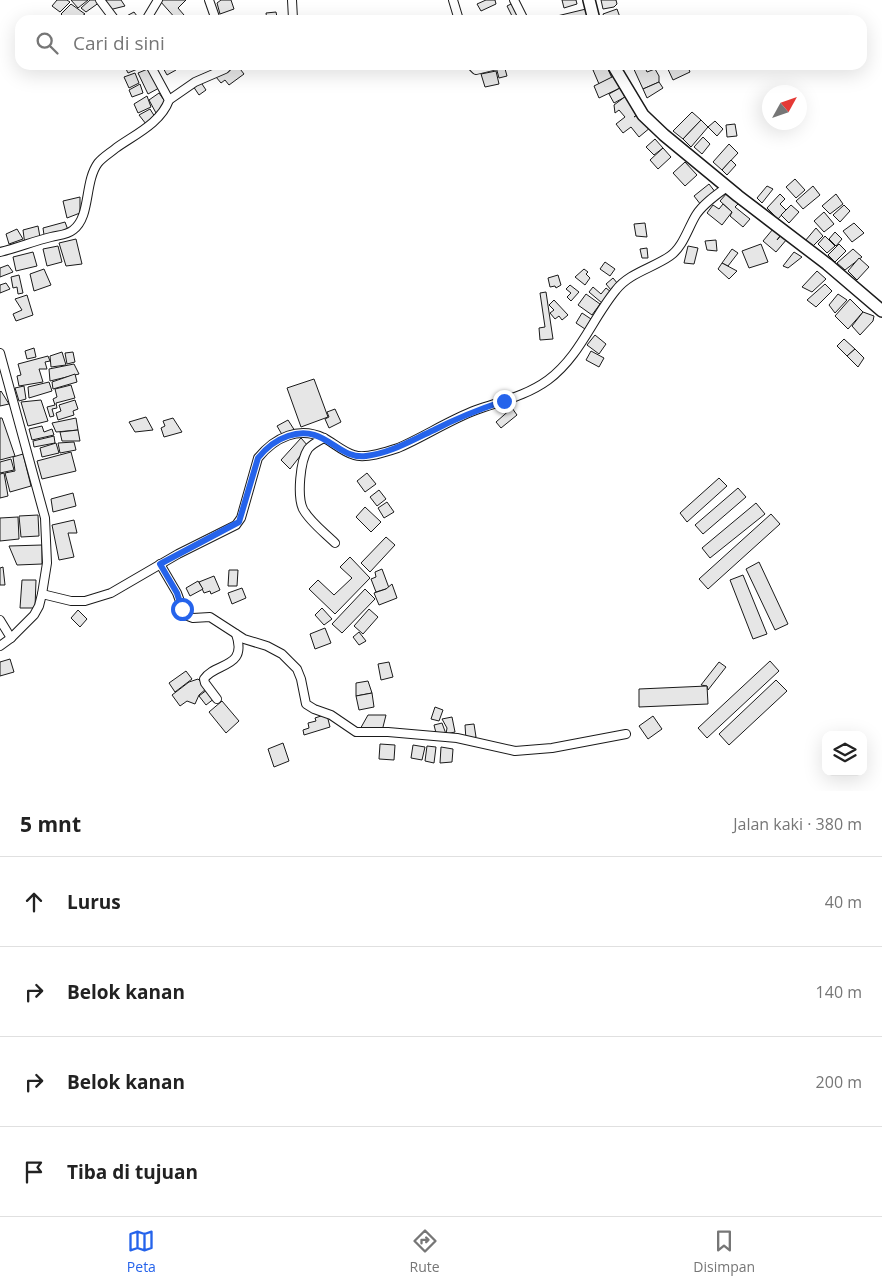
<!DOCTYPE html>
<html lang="id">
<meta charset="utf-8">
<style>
body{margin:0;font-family:"Open Sans",sans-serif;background:#f6f6f6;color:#222}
.controls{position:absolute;right:15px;bottom:15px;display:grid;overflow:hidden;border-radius:10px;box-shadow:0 5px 20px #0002}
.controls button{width:45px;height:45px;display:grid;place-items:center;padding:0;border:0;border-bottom:1px solid #e0e0e0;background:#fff;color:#222;font:25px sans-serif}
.compass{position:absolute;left:762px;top:85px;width:45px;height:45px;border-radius:50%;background:#fff;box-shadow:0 5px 20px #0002;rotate:50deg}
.stop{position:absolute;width:15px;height:15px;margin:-11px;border:4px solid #2563eb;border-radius:50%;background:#fff}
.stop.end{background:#2563eb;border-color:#fff;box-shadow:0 1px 5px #0008}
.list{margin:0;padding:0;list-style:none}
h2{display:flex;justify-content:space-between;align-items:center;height:65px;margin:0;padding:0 20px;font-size:21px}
h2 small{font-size:16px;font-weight:400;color:#767676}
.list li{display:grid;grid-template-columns:32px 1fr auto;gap:15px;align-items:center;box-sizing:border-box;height:90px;padding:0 20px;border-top:1px solid #e0e0e0}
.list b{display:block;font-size:19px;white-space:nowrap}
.list em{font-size:16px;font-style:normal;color:#767676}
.icon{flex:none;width:28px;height:28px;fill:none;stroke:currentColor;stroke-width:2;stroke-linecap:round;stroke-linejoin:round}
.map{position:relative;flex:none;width:882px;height:791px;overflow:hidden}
.search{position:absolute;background:#fff;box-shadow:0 5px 20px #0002;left:15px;right:15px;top:15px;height:55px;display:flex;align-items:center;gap:12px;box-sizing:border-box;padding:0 18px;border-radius:15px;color:#767676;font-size:19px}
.sheet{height:425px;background:#fff}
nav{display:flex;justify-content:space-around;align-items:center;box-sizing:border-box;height:70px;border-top:1px solid #e0e0e0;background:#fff;font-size:14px;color:#767676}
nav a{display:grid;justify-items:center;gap:2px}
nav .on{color:#2563eb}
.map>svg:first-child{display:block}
.building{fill:#e6e6e6;stroke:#1a1a1a}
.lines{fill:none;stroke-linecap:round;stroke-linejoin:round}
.minor-casing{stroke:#1a1a1a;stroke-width:10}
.primary-casing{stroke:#1a1a1a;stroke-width:14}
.minor{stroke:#fff;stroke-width:8}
.primary{stroke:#fff;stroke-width:11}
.route{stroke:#2563eb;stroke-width:6}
</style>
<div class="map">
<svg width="882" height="791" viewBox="0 0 882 791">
<rect width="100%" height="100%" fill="#fff"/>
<g class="building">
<polygon points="57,0 67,0 70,2 60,12 52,6"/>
<polygon points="71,0 88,0 78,8"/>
<polygon points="90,0 98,0 100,2 86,12 81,8"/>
<polygon points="106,0 121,0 125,6 109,10"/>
<polygon points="161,0 186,0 178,8 184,15 177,20 160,1"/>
<polygon points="221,0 231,0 234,9 220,14 217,3"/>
<polygon points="486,0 495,0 496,4 481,11 477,4"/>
<polygon points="562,0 576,0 577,4 564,8"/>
<polygon points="601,0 616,0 617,4 614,7 603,9"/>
<polygon points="515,2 523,16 514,20 507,6"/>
<polygon points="71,4 85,14 76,20 67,20 61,14"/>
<polygon points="586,9 588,20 558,20 557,16"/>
<polygon points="617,9 621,20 604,20 605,20 603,14"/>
<polygon points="134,12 140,20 122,20 121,19"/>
<polygon points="276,12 277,17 282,16 283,20 267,20 266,13"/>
<polygon points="124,65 147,65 128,73"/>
<polygon points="165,65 173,65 176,70 167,75 162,66"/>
<polygon points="232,65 237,65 244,74 229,85 225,80 221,83 216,77"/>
<polygon points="504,65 507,76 499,78 496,67"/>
<polygon points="606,65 612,78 599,84 593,70"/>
<polygon points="632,65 644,65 647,72 655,69 659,76 659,82 643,89"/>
<polygon points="666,65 687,65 690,72 673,80"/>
<polygon points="150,68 159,88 148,94 138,73"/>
<polygon points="496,71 499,84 485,87 481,74"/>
<polygon points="135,73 139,83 129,88 124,77"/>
<polygon points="614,76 620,88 599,98 594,86"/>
<polygon points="200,81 206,90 199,95 193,86"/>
<polygon points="659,82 663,88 647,98 643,89"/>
<polygon points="140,84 143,93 132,97 129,90"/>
<polygon points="620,88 625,97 614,103 609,94"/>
<polygon points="159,93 166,103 156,113 149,100"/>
<polygon points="147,96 151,107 138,113 134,104"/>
<polygon points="626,96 639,113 634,117 640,113 651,127 639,137 631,127 623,133 616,124 625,117 619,110 615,113 614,105"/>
<polygon points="150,109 155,117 146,124 139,115"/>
<polygon points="692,112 701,120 683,139 673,131"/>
<polygon points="701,120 708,127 691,147 683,139"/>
<polygon points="715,121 723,129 717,136 708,127"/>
<polygon points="735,124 737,136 727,137 726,125"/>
<polygon points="703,137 710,144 702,154 694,147"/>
<polygon points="655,139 663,148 654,155 646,147"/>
<polygon points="729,144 738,153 722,170 713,162"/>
<polygon points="663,148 671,157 658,169 650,160"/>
<polygon points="731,160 736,165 727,175 722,170"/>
<polygon points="685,162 697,175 685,186 673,173"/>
<polygon points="795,179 805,190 796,198 786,187"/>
<polygon points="709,184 716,193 701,205 694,196"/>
<polygon points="767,186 773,189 762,203 757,198"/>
<polygon points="813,186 820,195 803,209 796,201"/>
<polygon points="727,193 741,201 735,207 750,219 743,227 730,216 732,212 720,201"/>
<polygon points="780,194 785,199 780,204 786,210 778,219 767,208"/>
<polygon points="836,194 843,204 830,214 822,206"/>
<polygon points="80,197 80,213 67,218 63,201"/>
<polygon points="723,204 732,212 722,225 707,213 713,205 719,209"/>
<polygon points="791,205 799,212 789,223 781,215"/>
<polygon points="844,205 850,211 840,222 833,215"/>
<polygon points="824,212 834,224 824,232 814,221"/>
<polygon points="65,222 68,230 44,235 43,228"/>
<polygon points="645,223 647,237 636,236 634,224"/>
<polygon points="854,223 864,233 852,242 843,231"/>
<polygon points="38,226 40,237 25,245 23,230"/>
<polygon points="816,228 823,236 813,246 805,241"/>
<polygon points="17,229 23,239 9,244 6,234"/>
<polygon points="773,229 781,235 777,240 781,235 787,239 776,252 763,241"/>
<polygon points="835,232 842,239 836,246 829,239"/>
<polygon points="825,236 835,246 827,253 818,244"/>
<polygon points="76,239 82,264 66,266 59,243"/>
<polygon points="716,240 717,251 707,250 705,241"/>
<polygon points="761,244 768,262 749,268 742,251"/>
<polygon points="839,244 846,251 835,262 828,255"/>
<polygon points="58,246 62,262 47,266 43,249"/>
<polygon points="688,246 698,248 694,264 684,263"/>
<polygon points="647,248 648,258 642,258 640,249"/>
<polygon points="732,249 738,253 728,266 722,263"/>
<polygon points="853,249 862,257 845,270 837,263"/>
<polygon points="33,252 37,266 16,271 13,257"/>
<polygon points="794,252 802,257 788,268 783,266"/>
<polygon points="859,258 869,267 857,280 848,271"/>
<polygon points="605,262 615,269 610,276 600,269"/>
<polygon points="722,263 737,271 729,279 718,269"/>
<polygon points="8,265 13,272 0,277 0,268"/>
<polygon points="44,269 51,285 34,291 30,274"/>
<polygon points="584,269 588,272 586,274 590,278 585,285 575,277"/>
<polygon points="817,271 826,279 812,292 802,287"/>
<polygon points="19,275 23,293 18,294 17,287 13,288 11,277"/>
<polygon points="558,275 561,285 556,288 555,286 550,287 548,278"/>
<polygon points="613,278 618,284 611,290 606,284"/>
<polygon points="6,283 10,289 0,293 0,285"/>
<polygon points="825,284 832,291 816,307 807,300"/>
<polygon points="570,285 579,292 571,301 567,297 571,293 566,289"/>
<polygon points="593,287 601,294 606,288 611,292 602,303 589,292"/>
<polygon points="546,292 553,339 540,340 539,328 545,327 540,293"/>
<polygon points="586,294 600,304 592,315 578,305"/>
<polygon points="838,294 847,300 835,313 829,305"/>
<polygon points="27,295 33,315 16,321 13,314 22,310 15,299"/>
<polygon points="850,299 863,312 848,329 835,316"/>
<polygon points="554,300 568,315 562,320 559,316 555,319 550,313 554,310 549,305"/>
<polygon points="863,312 874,316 873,321 860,335 852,326"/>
<polygon points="582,313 591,319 585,329 576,323"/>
<polygon points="595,335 606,344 599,354 587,345"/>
<polygon points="844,339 855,349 847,356 837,346"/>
<polygon points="34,348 36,357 27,359 25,351"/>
<polygon points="855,349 864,358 858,367 847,356"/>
<polygon points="591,351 604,358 599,367 586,360"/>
<polygon points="62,352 66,365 51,367 50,356"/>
<polygon points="73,352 75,362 67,364 65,353"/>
<polygon points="48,356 50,361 45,362 47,369 39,369 43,382 19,386 17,376 21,375 18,364"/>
<polygon points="74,364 79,374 50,381 49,369"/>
<polygon points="75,374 77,382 53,389 52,382"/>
<polygon points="314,379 328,417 301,427 287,388"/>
<polygon points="49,382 52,391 29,398 28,387"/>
<polygon points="71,385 75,398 56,403 57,408 52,409 54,416 50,417 47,407 55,405 53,399 57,397 55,389"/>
<polygon points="24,386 26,399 19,401 15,388"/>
<polygon points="1,391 9,404 0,406 0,392"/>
<polygon points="41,400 48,421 28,426 21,402"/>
<polygon points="75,400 78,409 73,411 74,415 58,420 56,413 61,411 59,405"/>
<polygon points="512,408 517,415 501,428 496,422"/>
<polygon points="335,409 341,422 329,428 325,419 329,417 327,412"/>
<polygon points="146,417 153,430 135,432 129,422"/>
<polygon points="0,418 2,418 15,456 0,460"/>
<polygon points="76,418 78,430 56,432 52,423"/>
<polygon points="173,418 182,432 164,437 161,428 165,426 163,421"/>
<polygon points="288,420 295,431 284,438 277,426"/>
<polygon points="42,426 44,432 52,429 54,435 32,440 29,429"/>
<polygon points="78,430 80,441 62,441 60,432"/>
<polygon points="54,436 55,443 34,447 33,441"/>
<polygon points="301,438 308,446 290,469 281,460"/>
<polygon points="74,442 76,450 60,453 58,443"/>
<polygon points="56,443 59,453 42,457 40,448"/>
<polygon points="71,452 76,471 42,479 37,461"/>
<polygon points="23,454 31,486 10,492 5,473 15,471 13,457"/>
<polygon points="11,459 14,470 0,473 0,462"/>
<polygon points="4,473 8,496 0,498 0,474"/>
<polygon points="367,473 376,484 365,492 357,481"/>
<polygon points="719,478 727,486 687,522 680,513"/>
<polygon points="738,488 746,497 703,534 695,525"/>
<polygon points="379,490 386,499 377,506 370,497"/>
<polygon points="73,493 76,506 53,512 51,499"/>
<polygon points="387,502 394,512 384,518 378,508"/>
<polygon points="756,503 765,514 710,558 702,548"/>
<polygon points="365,507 381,522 371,532 356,517"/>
<polygon points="771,514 780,524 708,589 699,579"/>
<polygon points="38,515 39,536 21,537 19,516"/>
<polygon points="18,517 19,539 0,541 0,518"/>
<polygon points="74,520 77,533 68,533 74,557 59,560 52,525"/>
<polygon points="386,537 395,545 370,572 361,563"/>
<polygon points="42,545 42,564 17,565 9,546"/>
<polygon points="350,557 370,578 335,614 309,589 318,580 334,595 352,578 340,567"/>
<polygon points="759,562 788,624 775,630 746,569"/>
<polygon points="3,567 5,585 0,585 0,568"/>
<polygon points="382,569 389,588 376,592 371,579 376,577 375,572"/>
<polygon points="229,570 238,570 237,586 228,586"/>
<polygon points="743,575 767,634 753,639 730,580"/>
<polygon points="214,576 220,590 211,594 210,591 204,593 199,582"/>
<polygon points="22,580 36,580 35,608 20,608"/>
<polygon points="198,581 203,589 190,596 186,588"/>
<polygon points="392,584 397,598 379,605 374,593 386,589"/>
<polygon points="242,588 246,598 232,604 228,593"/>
<polygon points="365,589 375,599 342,633 332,624"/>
<polygon points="322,608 332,619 324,625 315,615"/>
<polygon points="369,609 378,617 363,634 354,626"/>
<polygon points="78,610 87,619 80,627 71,618"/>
<polygon points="325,628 331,643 315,649 310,634"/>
<polygon points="359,632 366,641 359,645 353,637"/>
<polygon points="10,659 14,672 0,676 0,662"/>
<polygon points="770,661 779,671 707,738 698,728"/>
<polygon points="389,662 393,677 381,680 378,664"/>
<polygon points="719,662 726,667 708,690 707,686 701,685"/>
<polygon points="186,671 192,679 175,692 169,683"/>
<polygon points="198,679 207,688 199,695 195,704 187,701 180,706 172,695 189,682"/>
<polygon points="776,680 787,691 729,745 719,734"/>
<polygon points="368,681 372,693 356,696 356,683"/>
<polygon points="707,686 708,704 639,707 639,689"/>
<polygon points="208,689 215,698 206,705 199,696"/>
<polygon points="372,693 374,707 359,710 356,696"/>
<polygon points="222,701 239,721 226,733 209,712"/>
<polygon points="435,707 443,710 439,721 431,719"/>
<polygon points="324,715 327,715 330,727 304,735 303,730 309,728 308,723 316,721 315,718"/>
<polygon points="368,715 386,715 382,731 359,731"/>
<polygon points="653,716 662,729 648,739 639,726"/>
<polygon points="452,717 455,732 446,734 447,728 442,719"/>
<polygon points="442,723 446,734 437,737 434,725"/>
<polygon points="474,724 476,737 466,740 465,725"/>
<polygon points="283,743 289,761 274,767 268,749"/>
<polygon points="380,744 395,745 394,760 379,759"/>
<polygon points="413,745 425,747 422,760 411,758"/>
<polygon points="427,746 436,747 434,763 425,761"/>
<polygon points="441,747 453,749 452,762 440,763"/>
</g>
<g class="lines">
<g class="minor-casing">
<g id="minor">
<polyline points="100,0 115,20"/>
<polyline points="209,0 216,20"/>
<polyline points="292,0 293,19"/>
<polyline points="453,0 459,20"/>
<polyline points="514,0 524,20"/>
<polyline points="146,20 158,0"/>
<polyline points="471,65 476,70 497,65"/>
<polyline points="169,100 195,82 225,69 229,65"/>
<path d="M0 252C17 248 34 241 51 237 59 235 67 235 73 230 91 217 84 182 98 163 103 157 110 153 116 148 134 135 161 123 169 100L150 65"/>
<polyline points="0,353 45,518 47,563 42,594 39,606 34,615 11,638 0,646"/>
<path d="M324 438C318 441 312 444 308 449 300 461 297 496 303 509 310 522 325 533 335 543"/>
<polyline points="160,564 177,593 185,615 193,618 210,617 244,639 267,646 282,654 297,669 301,679 306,704 314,709 331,715 356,732 388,732 457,738 515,751 552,748 626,734"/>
<path d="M42 594 71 601H85L111 593 178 554 236 525 241 518 258 458C275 437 299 426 324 438 334 443 343 452 354 455 365 459 386 452 398 448 424 437 449 420 476 410 501 401 526 396 548 380 580 356 592 319 616 290 629 273 653 268 670 256 683 247 688 228 696 215 703 204 716 195 727 187"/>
<polyline points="0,620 11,638"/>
<path d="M217 699 205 683 204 679C215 662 248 669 236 634"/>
</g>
</g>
<g class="primary-casing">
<g id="primary">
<polyline points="589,0 594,20"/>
<polyline points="613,65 643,115 664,135 738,196 827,264 882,311"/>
</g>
</g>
<use href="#minor" class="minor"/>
<use href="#primary" class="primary"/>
</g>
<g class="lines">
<path class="route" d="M182 609 177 593 160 564 239 522 258 458C266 448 276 440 288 436 325 423 337 460 366 456 391 453 412 440 434 430 457 418 480 409 504 401"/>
</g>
</svg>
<div class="controls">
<button><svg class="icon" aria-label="layers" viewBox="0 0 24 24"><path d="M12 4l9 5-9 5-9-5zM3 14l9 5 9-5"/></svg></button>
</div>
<svg class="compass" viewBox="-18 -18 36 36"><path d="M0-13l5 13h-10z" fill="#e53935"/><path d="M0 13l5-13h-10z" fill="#767676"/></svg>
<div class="stop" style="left:182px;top:609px"></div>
<div class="stop end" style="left:504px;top:401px"></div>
<div class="search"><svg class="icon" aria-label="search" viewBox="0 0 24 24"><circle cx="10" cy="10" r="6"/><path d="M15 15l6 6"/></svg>Cari di sini</div>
</div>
<section class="sheet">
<h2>5 mnt<small>Jalan kaki · 380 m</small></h2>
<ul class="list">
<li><svg class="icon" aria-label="ahead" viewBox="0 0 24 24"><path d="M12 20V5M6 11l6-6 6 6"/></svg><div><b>Lurus</b></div><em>40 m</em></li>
<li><svg class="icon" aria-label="right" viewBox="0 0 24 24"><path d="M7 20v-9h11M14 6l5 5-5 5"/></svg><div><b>Belok kanan</b></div><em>140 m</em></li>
<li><svg class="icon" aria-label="right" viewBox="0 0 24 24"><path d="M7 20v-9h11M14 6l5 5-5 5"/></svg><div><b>Belok kanan</b></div><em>200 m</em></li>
<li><svg class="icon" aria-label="arrive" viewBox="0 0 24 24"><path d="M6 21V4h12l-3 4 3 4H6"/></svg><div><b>Tiba di tujuan</b></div></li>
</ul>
</section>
<nav>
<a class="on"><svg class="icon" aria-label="map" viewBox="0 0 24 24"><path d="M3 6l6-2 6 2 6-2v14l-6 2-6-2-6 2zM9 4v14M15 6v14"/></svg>Peta</a>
<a><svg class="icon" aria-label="directions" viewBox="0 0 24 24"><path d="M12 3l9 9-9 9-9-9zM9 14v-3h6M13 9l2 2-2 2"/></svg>Rute</a>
<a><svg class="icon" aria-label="saved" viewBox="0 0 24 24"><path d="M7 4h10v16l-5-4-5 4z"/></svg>Disimpan</a>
</nav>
